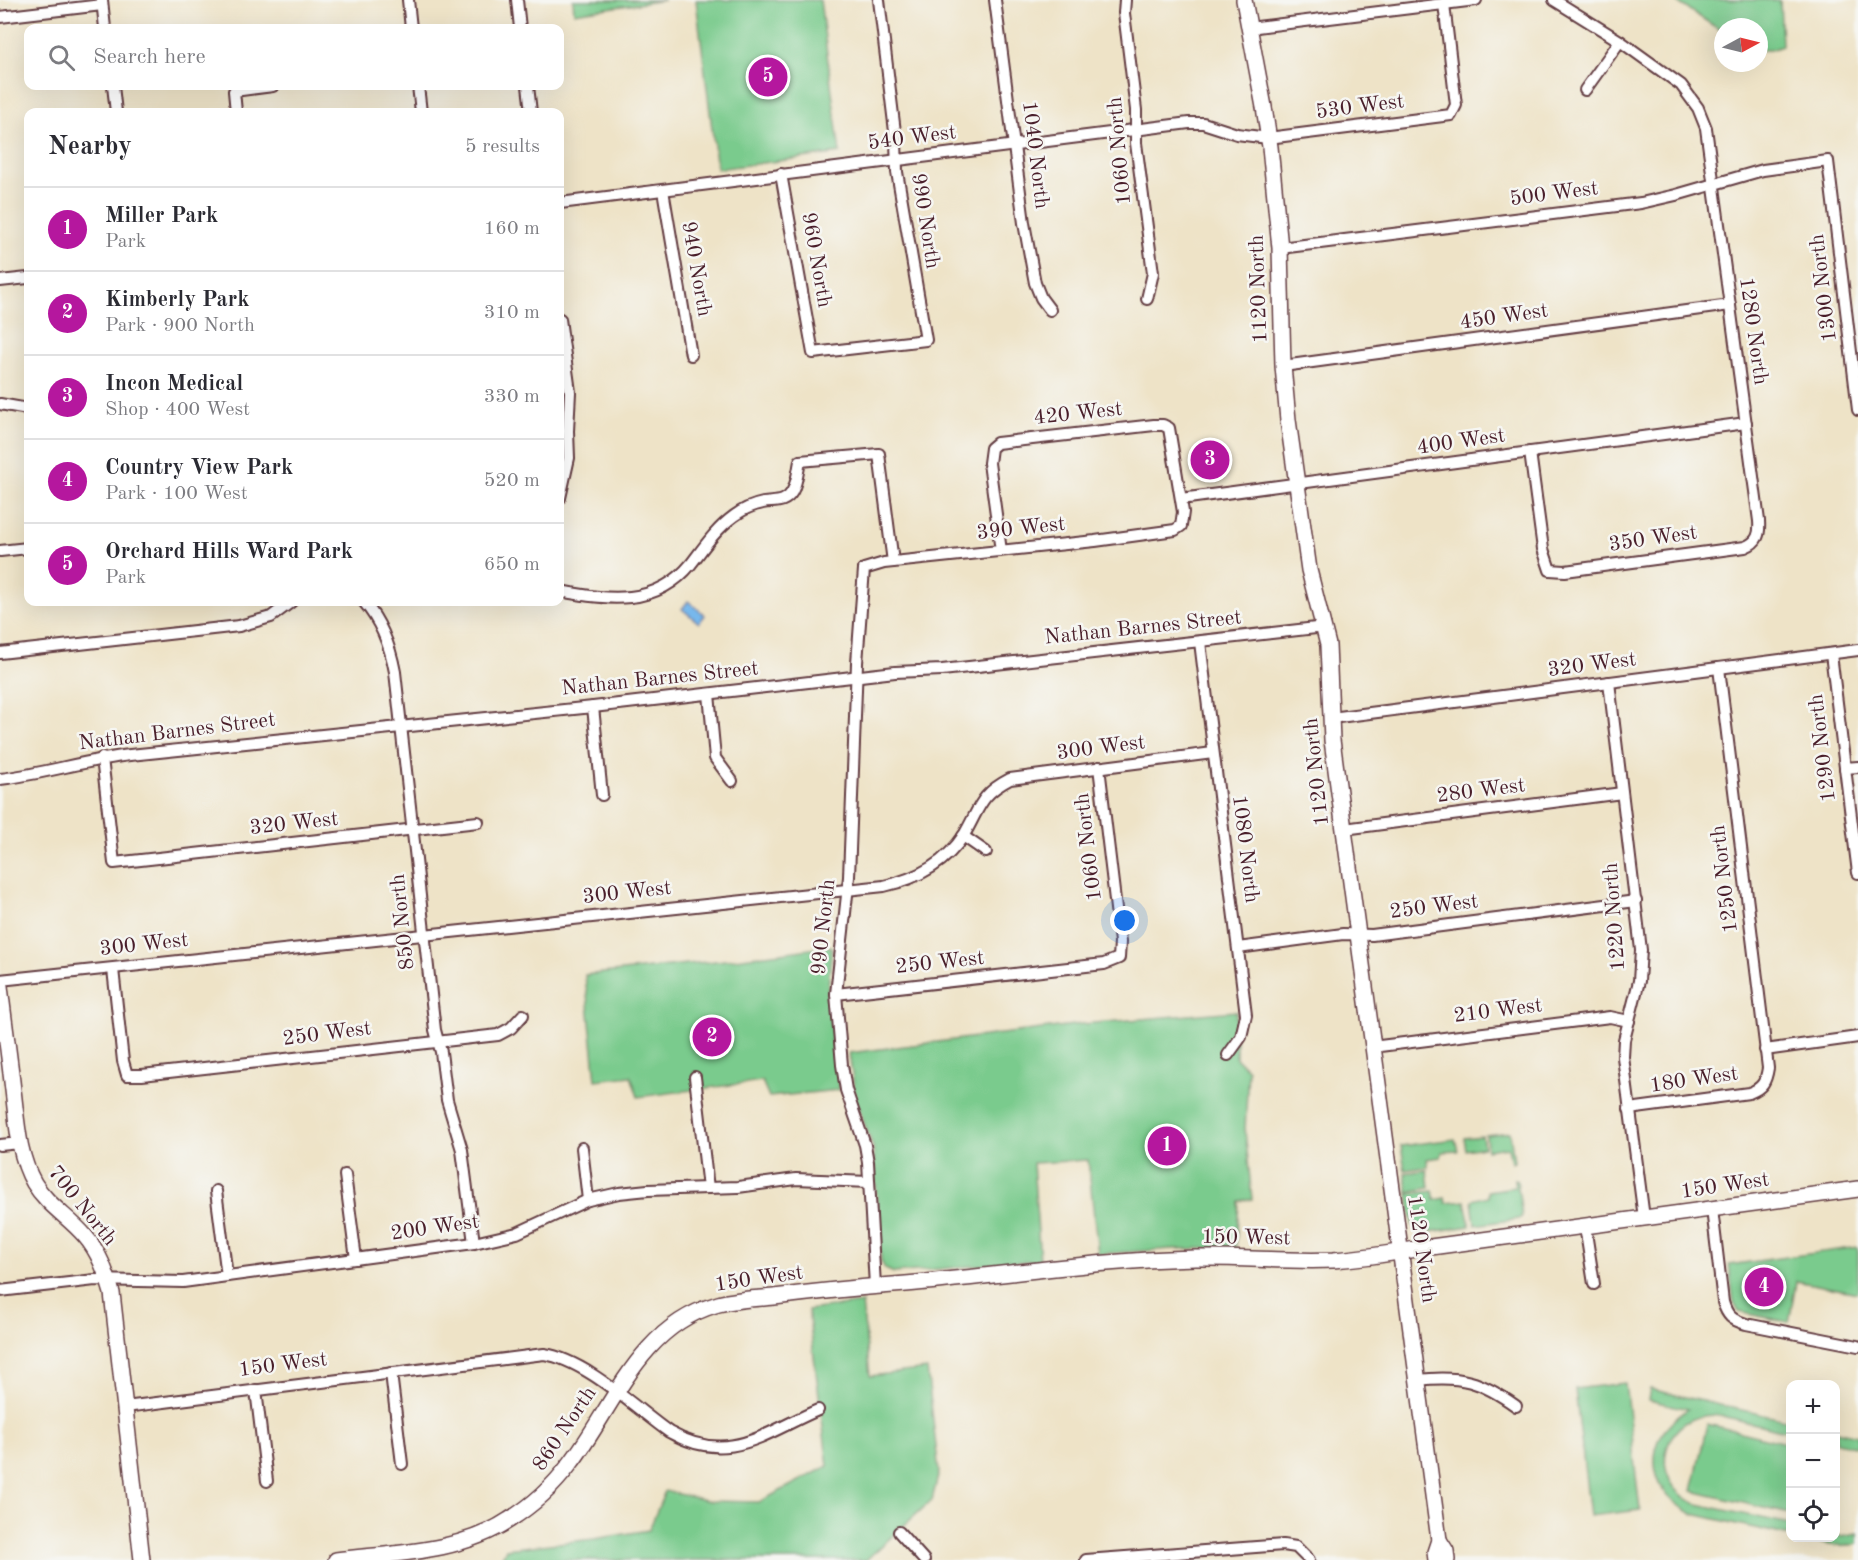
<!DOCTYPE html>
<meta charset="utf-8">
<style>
body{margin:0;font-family:"Old Standard TT",serif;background:#f2f2f3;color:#2b2b33}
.controls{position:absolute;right:18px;bottom:18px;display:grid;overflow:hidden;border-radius:12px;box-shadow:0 6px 24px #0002}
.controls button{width:54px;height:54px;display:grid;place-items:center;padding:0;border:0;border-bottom:2px solid #e1e1e2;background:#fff;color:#2b2b33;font:30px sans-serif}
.compass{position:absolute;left:1714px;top:18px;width:54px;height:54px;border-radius:50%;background:#fff;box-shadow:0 6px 24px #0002;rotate:83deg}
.you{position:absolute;left:1125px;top:921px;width:21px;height:21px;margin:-15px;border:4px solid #fff;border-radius:50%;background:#1a73e8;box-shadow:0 0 0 9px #1a73e833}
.badge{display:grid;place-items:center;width:39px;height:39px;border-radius:50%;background:#b5179e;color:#fff;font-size:20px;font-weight:700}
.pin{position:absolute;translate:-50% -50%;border:3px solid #fff;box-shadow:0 2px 6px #0006}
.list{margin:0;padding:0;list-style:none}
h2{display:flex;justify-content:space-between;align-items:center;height:78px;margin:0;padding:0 24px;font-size:26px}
h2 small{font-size:20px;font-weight:400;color:#7c7c81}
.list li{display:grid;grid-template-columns:39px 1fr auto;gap:18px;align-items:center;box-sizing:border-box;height:84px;padding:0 24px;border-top:2px solid #e1e1e2}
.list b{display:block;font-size:22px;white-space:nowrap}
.list p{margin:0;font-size:20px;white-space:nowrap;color:#7c7c81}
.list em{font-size:20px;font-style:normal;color:#7c7c81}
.icon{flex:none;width:33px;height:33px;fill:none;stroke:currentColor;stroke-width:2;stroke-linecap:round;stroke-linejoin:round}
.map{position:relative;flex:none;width:1858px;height:1560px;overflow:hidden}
.search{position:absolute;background:#fff;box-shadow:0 6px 24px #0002;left:24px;top:24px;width:540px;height:66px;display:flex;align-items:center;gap:15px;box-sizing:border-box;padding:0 21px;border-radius:12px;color:#7c7c81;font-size:22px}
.panel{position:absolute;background:#fff;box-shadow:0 6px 24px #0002;left:24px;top:108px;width:540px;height:498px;border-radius:12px}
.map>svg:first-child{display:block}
.green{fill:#7acb8d;stroke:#62755c;stroke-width:1.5}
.water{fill:#77b8ec;stroke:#606c8c;stroke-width:1.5}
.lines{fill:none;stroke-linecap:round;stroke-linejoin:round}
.street-casing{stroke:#633c42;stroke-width:14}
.secondary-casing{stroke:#633c42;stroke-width:18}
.street{stroke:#fff;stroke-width:10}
.secondary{stroke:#fff;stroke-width:15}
.labels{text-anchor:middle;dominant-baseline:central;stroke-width:5;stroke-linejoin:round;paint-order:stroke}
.street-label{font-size:21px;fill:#4a1f2b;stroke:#f6f6f2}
</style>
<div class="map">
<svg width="1858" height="1560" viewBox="0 0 1858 1560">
<rect width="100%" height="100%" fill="#f6f6f2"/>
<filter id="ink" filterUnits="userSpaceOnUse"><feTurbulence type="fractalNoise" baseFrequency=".0167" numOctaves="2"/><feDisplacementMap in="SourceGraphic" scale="12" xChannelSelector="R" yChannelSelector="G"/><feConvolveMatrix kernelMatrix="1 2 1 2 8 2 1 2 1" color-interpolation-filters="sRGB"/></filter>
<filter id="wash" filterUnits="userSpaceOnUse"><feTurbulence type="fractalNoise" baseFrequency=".008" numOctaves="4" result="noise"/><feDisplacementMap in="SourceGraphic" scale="24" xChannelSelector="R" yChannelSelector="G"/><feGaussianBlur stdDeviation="1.35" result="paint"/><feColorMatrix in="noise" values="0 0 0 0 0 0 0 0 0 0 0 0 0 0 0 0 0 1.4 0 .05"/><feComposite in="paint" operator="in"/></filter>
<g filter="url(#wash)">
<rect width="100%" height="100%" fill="#eee3c7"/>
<g class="green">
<polygon points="573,0 665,0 574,13"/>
<polygon points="696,0 820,0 840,153 717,169"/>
<polygon points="1674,0 1780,0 1782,46 1771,50 1759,50 1759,27 1723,27 1723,32"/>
<polygon points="832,946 827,998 839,1090 769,1097 762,1081 638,1097 631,1076 596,1080 585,975 735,959"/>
<polygon points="1236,1011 1236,1058 1248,1070 1245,1131 1252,1199 1239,1201 1236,1248 1172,1249 1098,1254 1088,1160 1033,1163 1040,1260 894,1273 885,1269 881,1261 873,1147 856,1101 849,1053 1082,1024"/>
<polygon points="1510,1132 1514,1162 1511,1163 1508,1147 1487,1150 1486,1135"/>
<polygon points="1482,1136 1484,1147 1466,1150 1464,1138"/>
<polygon points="1455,1139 1458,1151 1442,1152 1441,1157 1427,1159 1428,1167 1405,1170 1401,1146"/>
<polygon points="1427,1170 1429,1188 1408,1192 1405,1173"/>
<polygon points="1514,1179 1517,1180 1522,1216 1519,1219 1475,1225 1472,1200 1488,1196 1488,1191 1515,1187"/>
<polygon points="1433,1191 1435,1200 1445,1198 1446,1203 1465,1201 1470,1226 1422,1233 1416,1231 1412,1223 1408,1194"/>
<polygon points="1858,1247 1858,1293 1796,1281 1789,1322 1739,1312 1734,1303 1729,1265"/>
<polygon points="862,1303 870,1376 927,1369 939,1472 932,1500 866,1560 501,1560 506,1549 594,1539 649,1530 665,1491 710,1501 759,1502 828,1466 808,1310"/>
<polygon points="1625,1383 1640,1510 1590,1516 1575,1389"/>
<path d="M1650 1389 1790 1421V1432L1722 1416C1664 1407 1642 1481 1697 1504L1790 1524V1536L1693 1514C1644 1492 1642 1436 1688 1409L1648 1400Z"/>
<polygon points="1707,1424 1790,1444 1790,1514 1692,1491"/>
<polygon points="1836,1431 1858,1436 1858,1447 1836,1442"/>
<path d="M1858 1533V1544C1839 1550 1817 1542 1799 1538H1836V1534L1841 1536Z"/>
</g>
<polygon class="water" points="688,601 705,615 699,623 682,609"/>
</g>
<g filter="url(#ink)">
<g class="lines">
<g class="street-casing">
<g id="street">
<polyline points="102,0 105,28"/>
<polyline points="408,0 411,28"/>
<polyline points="517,0 520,28"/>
<polyline points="995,0 1024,223 1035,283 1041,298 1050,310"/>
<polyline points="1125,0 1124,13 1136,110 1136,143 1153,273 1147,299"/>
<polyline points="0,17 102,5"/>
<polyline points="1249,28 1476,0"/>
<polyline points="113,86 116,112"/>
<polyline points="418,86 421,112"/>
<polyline points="528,86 531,112"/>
<polyline points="1585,90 1620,41"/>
<polyline points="236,112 234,91 273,86"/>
<polyline points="781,174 813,353 926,340 897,172 896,140 879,0"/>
<polyline points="663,190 691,355"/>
<polyline points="560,203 1189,123 1203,123 1237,134 1268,138 1451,115 1456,105 1444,4"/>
<polyline points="1280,248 1641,203 1676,195 1763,170 1828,161 1858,410"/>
<polyline points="0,281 28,278"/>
<polyline points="560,319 570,392 568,431 569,458 560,498"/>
<polyline points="1283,366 1730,305"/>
<polyline points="0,404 28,409"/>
<path d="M1530 452 1543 549 1550 570 1565 571 1745 547C1758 542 1760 534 1759 521L1706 128 1698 108 1681 85 1620 41 1554 0"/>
<polyline points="1181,499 1746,423"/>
<polyline points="0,551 28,548"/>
<path d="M560 591C608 600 656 607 691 564 704 547 716 529 734 516 742 510 753 505 763 503 774 501 785 504 792 492 797 483 798 471 800 461L879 454 893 562"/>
<path d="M364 602C381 622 390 645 395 672L435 1030 441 1052 447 1100 462 1150 474 1243"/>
<polyline points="1200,642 1246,1015 1241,1037 1228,1055"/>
<polyline points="0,653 239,626 271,617 291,602"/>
<polyline points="1831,654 1858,873"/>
<polyline points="1609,682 1641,950 1639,981 1624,1040 1623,1057 1644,1218"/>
<polyline points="709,694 715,758 732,781"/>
<polyline points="593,707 602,795"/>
<polyline points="1331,718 1858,650"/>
<polyline points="102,758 114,863 478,822"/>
<polyline points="1845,768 1858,767"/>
<path d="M0 779C44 774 86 760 130 755L593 707 895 672 942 670 1325 627"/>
<polyline points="1344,829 1622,793"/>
<polyline points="963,836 986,852"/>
<polyline points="1238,948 1343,934 1372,935 1636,901"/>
<polyline points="113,969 123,1061 127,1075 142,1075 498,1035 511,1028 523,1015"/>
<path d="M0 980 884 886C916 879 946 863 964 835 980 808 979 795 1010 779L1213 753"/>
<polyline points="836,994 1104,964 1119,958 1120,942 1099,767"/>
<polyline points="1372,1047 1610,1017 1629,1021"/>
<polyline points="1765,1050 1858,1037"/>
<polyline points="695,1077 708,1188"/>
<path d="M1629 1109 1749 1093C1763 1088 1766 1081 1768 1068L1719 668"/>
<polyline points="0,1145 20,1143"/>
<polyline points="582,1148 588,1200"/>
<polyline points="345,1175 356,1259"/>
<polyline points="216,1191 227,1276"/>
<path d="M1712 1209 1723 1302C1727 1316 1732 1320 1746 1324L1858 1346"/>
<polyline points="1585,1226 1594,1284"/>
<polyline points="875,1286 868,1162 865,1145 846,1090 842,1065 836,994 849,877 857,663 864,569 884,563 1095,541 1175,530 1181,526 1183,512 1169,428 1163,425 1154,425 997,443 991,448 989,463 1001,551"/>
<polyline points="0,1291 95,1280 183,1282 474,1243 517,1233 588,1200 619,1193 648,1190 738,1187 796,1179 869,1182"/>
<polyline points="391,1373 402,1464"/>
<path d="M1418 1380C1461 1375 1481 1381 1516 1406"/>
<polyline points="256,1390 267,1481"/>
<path d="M125 1407 544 1354C586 1360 635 1408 669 1432 729 1466 764 1433 818 1410"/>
<polyline points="899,1532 924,1560"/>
<polyline points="1086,1560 1283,1545 1296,1547 1309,1560"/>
</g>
</g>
<g class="secondary-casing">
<g id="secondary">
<polyline points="1244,0 1264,107 1270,147 1280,248 1283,366 1288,420 1309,570 1328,645 1332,740 1439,1540 1435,1552 1436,1560"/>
<path d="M0 986C4 1021 9 1055 13 1090 17 1122 18 1155 34 1183 47 1205 69 1217 85 1236 99 1252 106 1272 112 1293L142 1560"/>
<polyline points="1439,1540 1446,1551 1447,1560"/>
<path d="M336 1560C393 1553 460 1553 509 1520 533 1505 553 1487 570 1464 614 1407 638 1328 715 1305 734 1299 755 1299 774 1297 814 1292 853 1288 893 1285 994 1277 1094 1260 1196 1258 1242 1257 1287 1262 1333 1260 1361 1258 1388 1254 1416 1249L1858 1189"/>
</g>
</g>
<use href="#street" class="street"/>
<use href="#secondary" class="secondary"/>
</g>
</g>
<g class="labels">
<g class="street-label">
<text transform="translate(1360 107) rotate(-7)">530 West</text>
<text transform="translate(912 138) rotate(-7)">540 West</text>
<text transform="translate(1120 151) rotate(-95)">1060 North</text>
<text transform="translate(1035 155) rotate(83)">1040 North</text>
<text transform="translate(1554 194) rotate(-7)">500 West</text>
<text transform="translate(925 221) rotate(81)">990 North</text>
<text transform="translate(816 260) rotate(80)">960 North</text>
<text transform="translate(696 269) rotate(80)">940 North</text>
<text transform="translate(1824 288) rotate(-97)">1300 North</text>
<text transform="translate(1259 289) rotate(-92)">1120 North</text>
<text transform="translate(1504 317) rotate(-8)">450 West</text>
<text transform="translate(1753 331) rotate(82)">1280 North</text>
<text transform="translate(1078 414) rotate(-6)">420 West</text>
<text transform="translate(1461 442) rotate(-8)">400 West</text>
<text transform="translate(1021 529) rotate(-6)">390 West</text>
<text transform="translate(1653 539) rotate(-8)">350 West</text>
<text transform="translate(1143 628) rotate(-6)">Nathan Barnes Street</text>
<text transform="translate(1592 665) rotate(-7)">320 West</text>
<text transform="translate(660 679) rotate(-6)">Nathan Barnes Street</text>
<text transform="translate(177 732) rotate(-7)">Nathan Barnes Street</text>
<text transform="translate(1101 748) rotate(-7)">300 West</text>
<text transform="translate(1823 748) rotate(-97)">1290 North</text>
<text transform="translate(1317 772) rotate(-96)">1120 North</text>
<text transform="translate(1481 791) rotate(-7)">280 West</text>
<text transform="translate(294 824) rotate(-6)">320 West</text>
<text transform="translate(1089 847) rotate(-97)">1060 North</text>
<text transform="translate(1245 849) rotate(83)">1080 North</text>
<text transform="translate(1725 879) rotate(-97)">1250 North</text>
<text transform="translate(627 893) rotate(-6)">300 West</text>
<text transform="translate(1434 907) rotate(-7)">250 West</text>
<text transform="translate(1615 917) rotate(-94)">1220 North</text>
<text transform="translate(403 922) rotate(-96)">850 North</text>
<text transform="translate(824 927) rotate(-84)">990 North</text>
<text transform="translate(144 945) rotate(-6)">300 West</text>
<text transform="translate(940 963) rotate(-6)">250 West</text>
<text transform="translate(1498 1011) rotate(-7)">210 West</text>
<text transform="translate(327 1034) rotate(-7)">250 West</text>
<text transform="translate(1694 1080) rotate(-8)">180 West</text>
<text transform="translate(1725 1186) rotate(-8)">150 West</text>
<text transform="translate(82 1206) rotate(51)">700 North</text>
<text transform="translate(435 1228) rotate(-8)">200 West</text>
<text transform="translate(1246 1238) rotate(1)">150 West</text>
<text transform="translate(1421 1249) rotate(82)">1120 North</text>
<text transform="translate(759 1279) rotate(-8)">150 West</text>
<text transform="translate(283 1365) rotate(-7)">150 West</text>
<text transform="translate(565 1429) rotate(-56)">860 North</text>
</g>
</g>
</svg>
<div class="controls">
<button>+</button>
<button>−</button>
<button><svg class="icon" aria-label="locate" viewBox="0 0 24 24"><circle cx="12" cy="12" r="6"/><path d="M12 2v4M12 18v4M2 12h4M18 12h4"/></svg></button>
</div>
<svg class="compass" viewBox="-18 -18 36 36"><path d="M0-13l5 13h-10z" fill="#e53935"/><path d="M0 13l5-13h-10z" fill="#7c7c81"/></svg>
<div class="you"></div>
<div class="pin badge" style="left:1167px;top:1146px">1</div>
<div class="pin badge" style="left:712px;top:1037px">2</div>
<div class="pin badge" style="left:1210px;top:460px">3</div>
<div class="pin badge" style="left:1764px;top:1287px">4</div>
<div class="pin badge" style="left:768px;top:77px">5</div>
<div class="search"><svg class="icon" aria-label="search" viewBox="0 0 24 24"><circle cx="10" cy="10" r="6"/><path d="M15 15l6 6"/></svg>Search here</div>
<section class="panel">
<h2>Nearby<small>5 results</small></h2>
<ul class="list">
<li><span class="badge">1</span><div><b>Miller Park</b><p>Park</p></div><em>160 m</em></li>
<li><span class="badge">2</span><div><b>Kimberly Park</b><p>Park · 900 North</p></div><em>310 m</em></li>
<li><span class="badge">3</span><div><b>Incon Medical</b><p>Shop · 400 West</p></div><em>330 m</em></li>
<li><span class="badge">4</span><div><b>Country View Park</b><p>Park · 100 West</p></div><em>520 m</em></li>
<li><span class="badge">5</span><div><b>Orchard Hills Ward Park</b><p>Park</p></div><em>650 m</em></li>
</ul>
</section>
</div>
